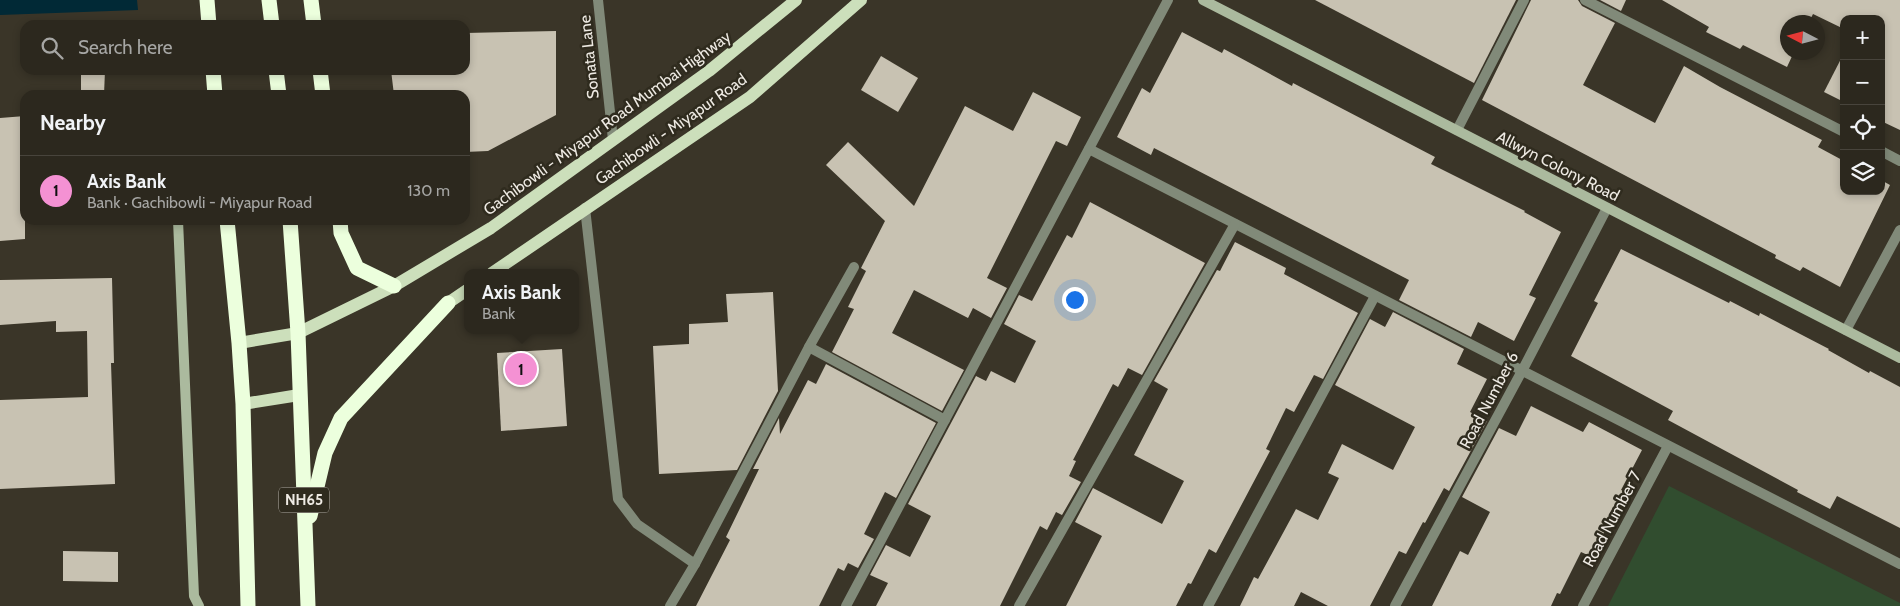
<!DOCTYPE html>
<meta charset="utf-8">
<style>
body{margin:0;font-family:Cabin,sans-serif;background:#343027;color:#f1f3f6}
.controls{position:absolute;right:15px;top:15px;display:grid;overflow:hidden;border-radius:10px;box-shadow:0 2px 8px #0003}
.controls button{width:45px;height:45px;display:grid;place-items:center;padding:0;border:0;border-bottom:1px solid #48443c;background:#2c281e;color:#f1f3f6;font:25px sans-serif}
.compass{position:absolute;left:1780px;top:15px;width:45px;height:45px;border-radius:50%;background:#2c281e;box-shadow:0 2px 8px #0003;rotate:276deg}
.you{position:absolute;left:1074px;top:299px;width:18px;height:18px;margin:-12px;border:4px solid #fff;border-radius:50%;background:#1a73e8;box-shadow:0 0 0 8px #1a73e833}
.badge{display:grid;place-items:center;width:32px;height:32px;border-radius:50%;background:#f491d3;color:#111;font-size:16px;font-weight:700}
.pin{position:absolute;translate:-50% -50%;border:2px solid #fff;box-shadow:0 1px 5px #0006}
.popup{position:absolute;left:464px;top:269px;width:115px;height:65px;box-sizing:border-box;display:grid;place-content:center;border-radius:10px;background:#2c281e;filter:drop-shadow(0 1px 4px #0005);font-size:16px;white-space:nowrap;color:#a6a6a4}
.popup b{font-size:19px;color:#f1f3f6}
.popup::after{content:'';position:absolute;left:50%;top:100%;margin-left:-10px;border:10px solid transparent;border-top-color:#2c281e}
.list{margin:0;padding:0;list-style:none}
h2{display:flex;justify-content:space-between;align-items:center;height:65px;margin:0;padding:0 20px;font-size:21px}
h2 small{font-size:16px;font-weight:400;color:#a6a6a4}
.list li{display:grid;grid-template-columns:32px 1fr auto;gap:15px;align-items:center;box-sizing:border-box;height:70px;padding:0 20px;border-top:1px solid #48443c}
.list b{display:block;font-size:19px;white-space:nowrap}
.list p{margin:0;font-size:16px;white-space:nowrap;color:#a6a6a4}
.list em{font-size:16px;font-style:normal;color:#a6a6a4}
.icon{flex:none;width:28px;height:28px;fill:none;stroke:currentColor;stroke-width:2;stroke-linecap:round;stroke-linejoin:round}
.map{position:relative;flex:none;width:1900px;height:606px;overflow:hidden}
.search{position:absolute;background:#2c281e;box-shadow:0 2px 8px #0003;left:20px;top:20px;width:450px;height:55px;display:flex;align-items:center;gap:12px;box-sizing:border-box;padding:0 18px;border-radius:15px;color:#a6a6a4;font-size:19px}
.panel{position:absolute;background:#2c281e;box-shadow:0 2px 8px #0003;left:20px;top:90px;width:450px;height:135px;border-radius:15px}
.map>svg:first-child{display:block}
.green{fill:#314d2f}
.water{fill:#012936}
.building{fill:#c8c2b2}
.lines{fill:none;stroke-linecap:round;stroke-linejoin:round}
.street{stroke:#818a79;stroke-width:10}
.secondary{stroke:#abba9e;stroke-width:10}
.primary{stroke:#ccdfbb;stroke-width:12}
.highway{stroke:#ecffdd;stroke-width:15}
.labels{text-anchor:middle;dominant-baseline:central;stroke-width:5;stroke-linejoin:round;paint-order:stroke}
.shield{fill:#2f2b1e;stroke:#b5b1a8;stroke-width:1}
.shield-label{font-size:15px;font-weight:bold;fill:#eeeae3}
.street-label{font-size:16px;fill:#eeeae3;stroke:#2f2b1e}
</style>
<div class="map">
<svg width="1900" height="606" viewBox="0 0 1900 606">
<rect width="100%" height="100%" fill="#3a3528"/>
<polygon class="green" points="1669,486 1900,603 1900,606 1608,606"/>
<polygon class="water" points="0,0 137,0 138,10 0,15"/>
<g class="building">
<polygon points="1315,0 1516,0 1474,83"/>
<polygon points="1531,0 1578,0 1582,6 1615,23 1583,85 1655,123 1684,66 1720,87 1822,140 1818,147 1844,161 1844,191 1881,191 1881,180 1890,185 1840,287 1803,267 1800,271 1775,258 1776,255 1482,100"/>
<polygon points="1600,0 1626,0 1621,11"/>
<polygon points="1662,0 1900,0 1900,130 1881,121 1881,19 1844,19 1844,29 1813,14 1809,22 1788,22 1788,52 1794,52 1787,67 1743,45 1740,49 1706,32 1709,27"/>
<polygon points="556,31 556,115 488,151 465,152 465,95 394,95 391,70 465,70 465,33"/>
<polygon points="1182,32 1222,53 1224,49 1292,86 1293,83 1435,157 1431,164 1525,211 1524,212 1561,232 1529,295 1536,298 1514,341 1478,322 1471,337 1399,300 1409,280 1154,148 1151,155 1117,137 1142,88 1150,93"/>
<polygon points="1844,53 1844,102 1824,92"/>
<polygon points="881,56 918,78 898,112 861,90"/>
<polygon points="81,70 105,70 104,95 81,95"/>
<polygon points="1033,92 1081,117 1067,146 1056,141 987,278 1007,288 991,318 973,308 968,318 914,290 892,333 964,370 942,411 832,352 854,309 848,307 866,271 861,268 885,221 826,165 848,142 914,206 965,106 1013,131"/>
<polygon points="25,116 25,239 0,241 0,118"/>
<polygon points="1090,202 1205,263 1142,375 1128,368 1118,387 1113,384 1073,460 1076,461 1069,476 1081,482 1062,515 1056,512 1047,530 1040,526 1000,606 876,606 888,583 870,575 886,545 910,557 931,516 908,504 976,376 986,381 991,371 1015,383 1036,341 1004,324 1019,295 1032,301 1067,235 1072,238"/>
<polygon points="1235,242 1286,268 1284,274 1358,313 1323,379 1314,375 1294,412 1286,408 1266,449 1270,451 1216,553 1209,549 1191,584 1188,583 1176,606 1066,606 1102,536 1075,522 1093,488 1162,524 1184,481 1134,455 1168,389 1154,381 1217,270 1220,271"/>
<polygon points="1621,249 1729,303 1730,301 1759,316 1760,313 1829,349 1828,350 1869,373 1870,371 1900,387 1900,528 1837,496 1830,509 1797,492 1798,490 1668,420 1673,411 1571,356 1598,303 1594,301"/>
<polygon points="112,278 114,363 111,363 115,484 0,489 0,400 88,397 87,331 56,332 56,321 0,325 0,280"/>
<polygon points="773,292 778,391 737,470 659,474 653,346 689,344 689,324 728,322 726,294"/>
<polygon points="1393,312 1464,349 1457,364 1487,379 1470,412 1487,421 1449,491 1444,488 1425,523 1423,522 1406,554 1399,551 1370,606 1328,606 1301,592 1294,606 1240,606 1254,577 1258,579 1296,509 1318,520 1339,478 1328,473 1342,444 1393,470 1415,427 1335,385 1370,319 1385,327"/>
<polygon points="562,349 567,426 501,431 497,353"/>
<polygon points="826,364 936,423 896,498 885,492 864,534 874,539 858,568 848,563 844,571 838,568 819,606 696,606 730,540 726,537 759,469 753,469 779,418 780,434 808,380 816,384"/>
<polygon points="1531,406 1583,432 1589,422 1642,450 1621,490 1624,491 1607,524 1608,525 1592,557 1581,552 1560,594 1557,593 1551,606 1432,606 1460,551 1468,555 1490,512 1462,497 1499,428 1516,436"/>
<polygon points="63,551 118,552 118,582 63,581"/>
</g>
<g class="lines">
<g class="street">
<polyline points="598,0 613,140"/>
<polyline points="1585,0 1844,132"/>
<polyline points="1457,130 1524,0"/>
<polyline points="1089,149 1900,564"/>
<polyline points="1881,151 1900,161"/>
<polyline points="585,208 618,499 637,524 695,564 809,347 854,267"/>
<polyline points="1846,330 1900,230"/>
<polyline points="809,347 945,420"/>
<polyline points="670,606 695,564"/>
<polyline points="846,606 1168,0"/>
<polyline points="1019,606 1235,224"/>
<polyline points="1208,606 1375,296"/>
<polyline points="1395,606 1522,371 1607,208"/>
<polyline points="1583,606 1668,446"/>
</g>
<g class="secondary">
<polyline points="1203,0 1900,358"/>
<polyline points="178,220 194,596 199,606"/>
</g>
<g class="primary">
<polyline points="492,273 750,97 861,0"/>
<polyline points="448,303 467,290"/>
<polyline points="239,343 298,333 394,286 491,228 709,71 796,0"/>
<polyline points="243,404 299,395"/>
</g>
<g class="highway">
<polyline points="207,0 209,25"/>
<polyline points="269,0 272,25"/>
<polyline points="311,0 314,25"/>
<polyline points="213,70 215,95"/>
<polyline points="276,70 279,95"/>
<polyline points="320,70 323,95"/>
<polyline points="227,220 239,343 243,404 248,606"/>
<polyline points="290,220 298,333 308,606"/>
<polyline points="340,220 341,233 357,268 394,286"/>
<polyline points="310,516 325,453 341,418 448,303"/>
</g>
</g>
<g class="labels">
<rect class="shield" x="279" y="487.5" width="50" height="25" rx="4"/>
<g class="shield-label">
<text x="304" y="500">NH65</text>
</g>
<g class="street-label">
<text transform="translate(589 57) rotate(-96)">Sonata Lane</text>
<text transform="translate(607 123) rotate(-36)">Gachibowli - Miyapur Road Mumbai Highway</text>
<text transform="translate(671 129) rotate(-35)">Gachibowli - Miyapur Road</text>
<text transform="translate(1558 166) rotate(27)">Allwyn Colony Road</text>
<text transform="translate(1489 400) rotate(-62)">Road Number 6</text>
<text transform="translate(1612 519) rotate(-62)">Road Number 7</text>
</g>
</g>
</svg>
<div class="controls">
<button>+</button>
<button>−</button>
<button><svg class="icon" aria-label="locate" viewBox="0 0 24 24"><circle cx="12" cy="12" r="6"/><path d="M12 2v4M12 18v4M2 12h4M18 12h4"/></svg></button>
<button><svg class="icon" aria-label="layers" viewBox="0 0 24 24"><path d="M12 4l9 5-9 5-9-5zM3 14l9 5 9-5"/></svg></button>
</div>
<svg class="compass" viewBox="-18 -18 36 36"><path d="M0-13l5 13h-10z" fill="#e53935"/><path d="M0 13l5-13h-10z" fill="#a6a6a4"/></svg>
<div class="you"></div>
<div class="pin badge" style="left:521px;top:369px">1</div>
<div class="popup"><b>Axis Bank</b>Bank</div>
<div class="search"><svg class="icon" aria-label="search" viewBox="0 0 24 24"><circle cx="10" cy="10" r="6"/><path d="M15 15l6 6"/></svg>Search here</div>
<section class="panel">
<h2>Nearby<small></small></h2>
<ul class="list">
<li><span class="badge">1</span><div><b>Axis Bank</b><p>Bank · Gachibowli - Miyapur Road</p></div><em>130 m</em></li>
</ul>
</section>
</div>
